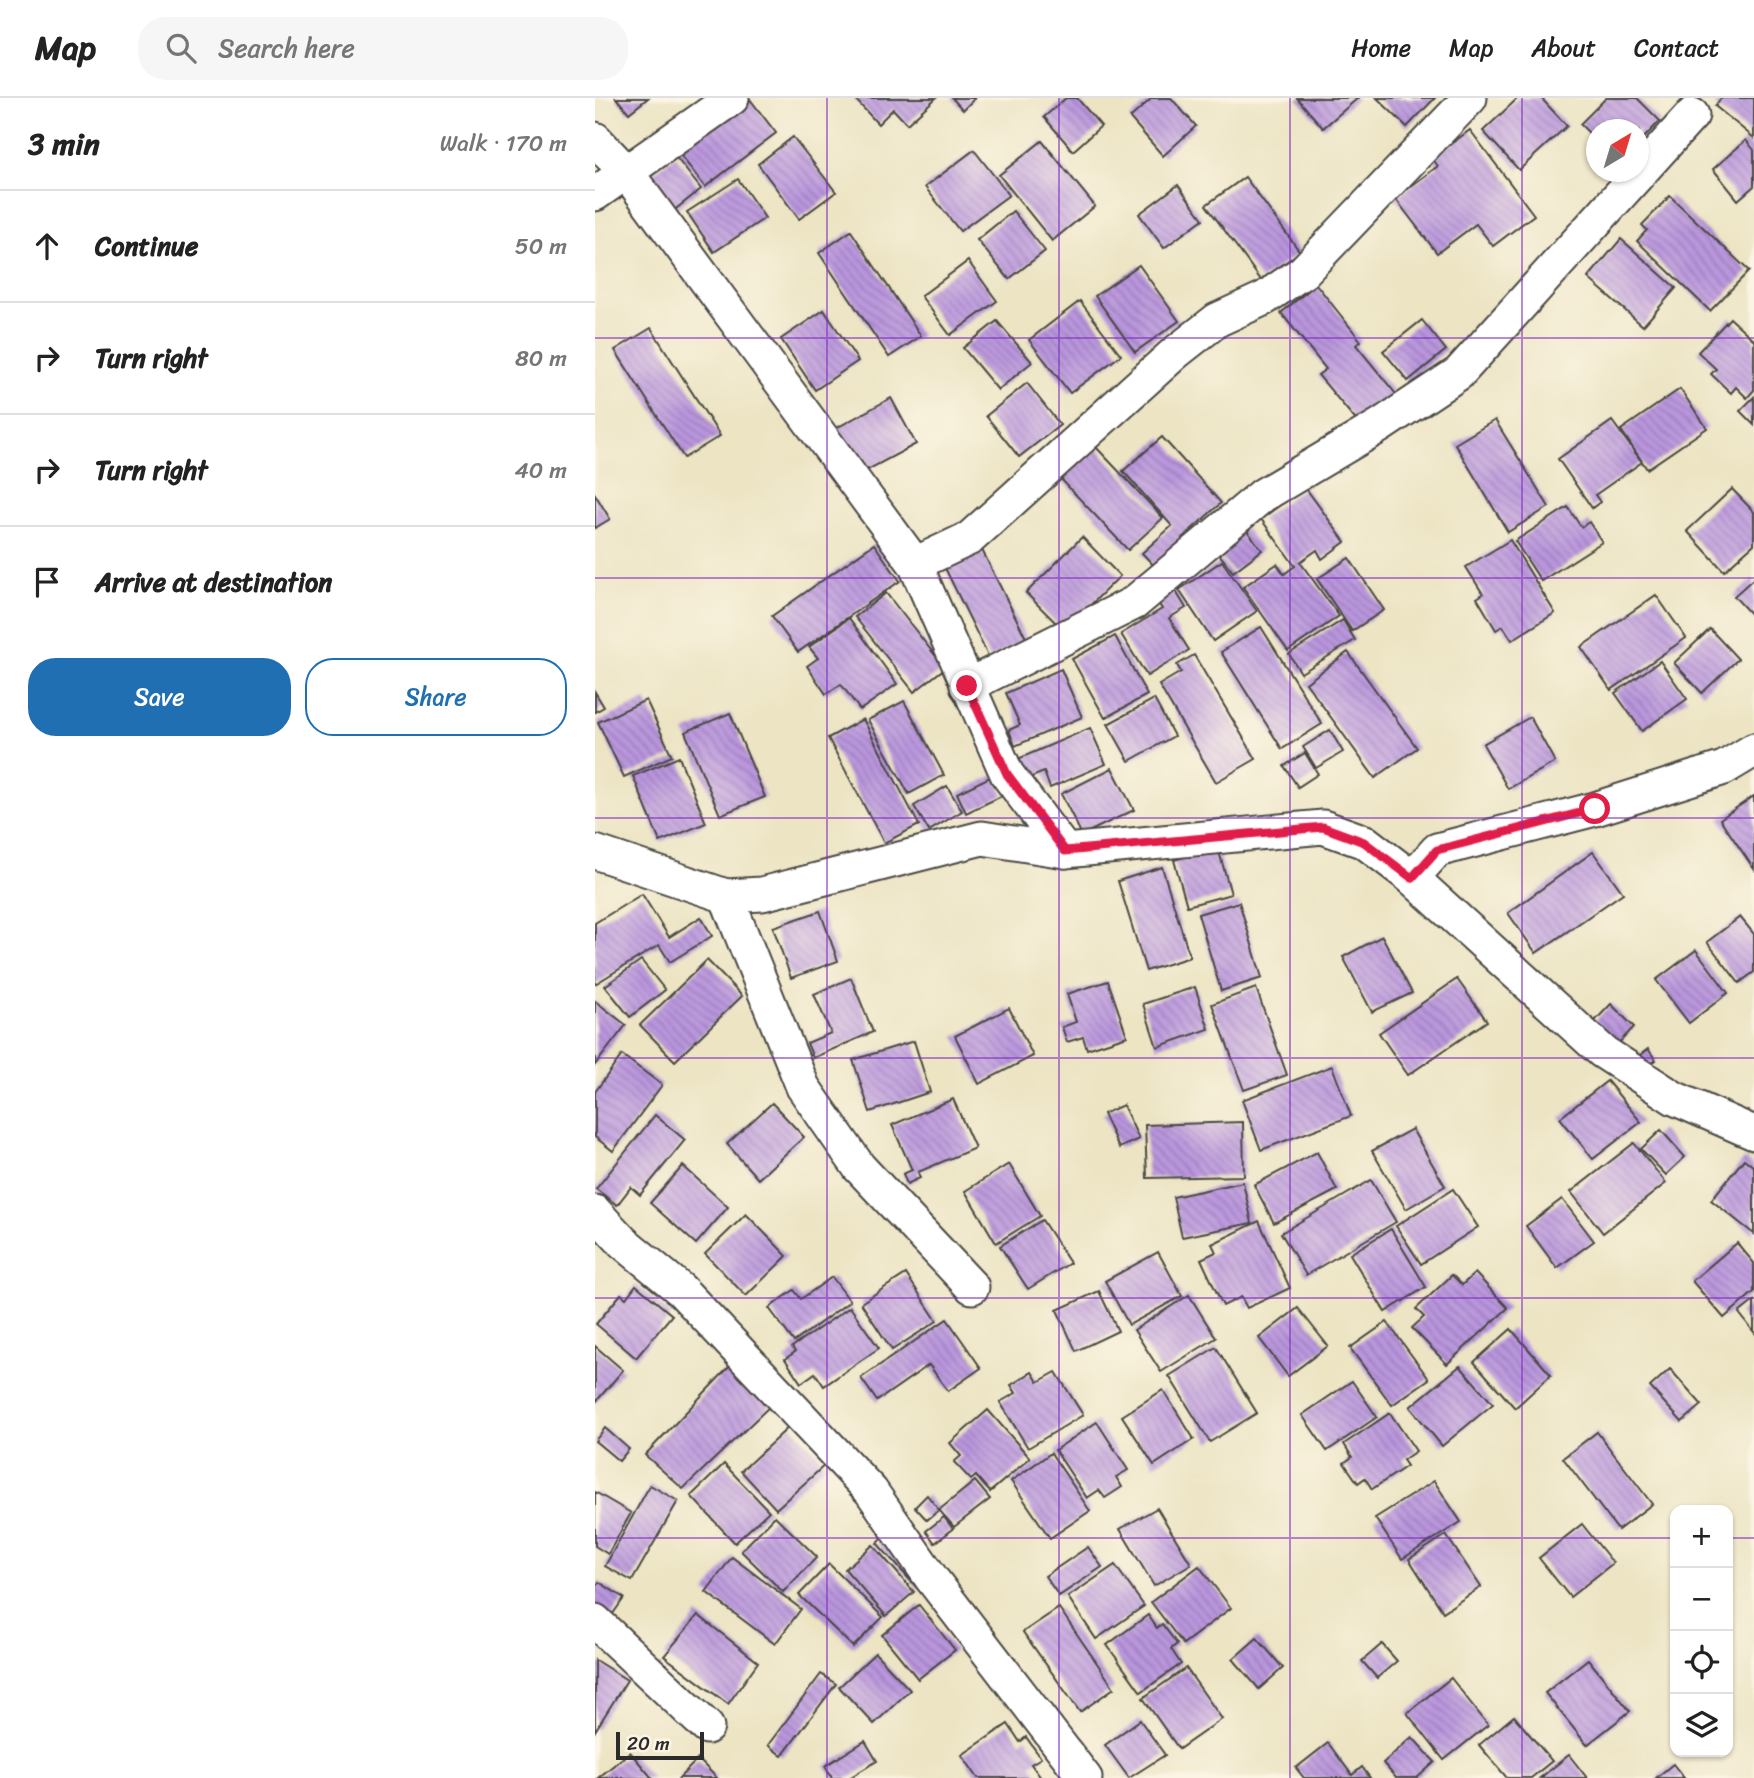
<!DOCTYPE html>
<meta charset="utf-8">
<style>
body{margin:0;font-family:Sriracha,sans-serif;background:#f6f6f6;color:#222}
.controls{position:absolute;right:21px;bottom:21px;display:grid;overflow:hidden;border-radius:14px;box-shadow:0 2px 5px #0004}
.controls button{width:63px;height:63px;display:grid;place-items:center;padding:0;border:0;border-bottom:2px solid #e0e0e0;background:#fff;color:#222;font:35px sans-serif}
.compass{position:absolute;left:991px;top:21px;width:63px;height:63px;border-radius:50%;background:#fff;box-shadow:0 2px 5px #0004;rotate:38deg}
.scale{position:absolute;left:21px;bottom:18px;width:88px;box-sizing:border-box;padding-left:7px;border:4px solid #2b2b2b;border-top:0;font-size:19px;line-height:24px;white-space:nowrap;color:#2b2b2b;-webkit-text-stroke:5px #fcf5e5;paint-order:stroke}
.stop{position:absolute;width:21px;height:21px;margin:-16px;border:5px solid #e11d48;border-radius:50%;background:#fff}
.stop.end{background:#e11d48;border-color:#fff;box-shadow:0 2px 7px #0008}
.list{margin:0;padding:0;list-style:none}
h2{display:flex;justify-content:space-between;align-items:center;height:91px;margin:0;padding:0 28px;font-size:30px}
h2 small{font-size:23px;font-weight:400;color:#767676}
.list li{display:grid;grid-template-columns:46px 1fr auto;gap:21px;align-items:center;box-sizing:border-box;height:112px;padding:0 28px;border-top:2px solid #e0e0e0}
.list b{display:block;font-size:26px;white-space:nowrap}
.list em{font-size:23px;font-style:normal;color:#767676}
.actions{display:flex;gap:14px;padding:21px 28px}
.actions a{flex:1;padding:16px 0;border:2px solid #1f6fb2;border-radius:28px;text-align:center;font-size:24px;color:#1f6fb2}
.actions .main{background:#1f6fb2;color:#fff}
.icon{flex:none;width:38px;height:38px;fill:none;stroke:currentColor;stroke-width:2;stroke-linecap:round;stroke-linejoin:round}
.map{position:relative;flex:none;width:1159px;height:1680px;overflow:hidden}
header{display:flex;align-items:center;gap:42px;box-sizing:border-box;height:98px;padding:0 35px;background:#fff;border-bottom:2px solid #e0e0e0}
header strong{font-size:33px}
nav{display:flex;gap:38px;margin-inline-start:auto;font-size:24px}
.search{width:490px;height:63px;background:#f6f6f6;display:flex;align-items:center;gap:18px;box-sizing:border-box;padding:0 24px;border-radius:28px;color:#767676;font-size:26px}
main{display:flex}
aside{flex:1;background:#fff}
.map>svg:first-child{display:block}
.building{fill:url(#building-back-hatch)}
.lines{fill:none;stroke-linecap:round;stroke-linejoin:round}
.street-casing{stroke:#484742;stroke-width:37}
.street{stroke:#fff;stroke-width:33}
.route{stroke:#e11d48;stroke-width:9}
.grid{fill:none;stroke:#7b2cbf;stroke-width:2;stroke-opacity:0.55}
</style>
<header>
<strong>Map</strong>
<div class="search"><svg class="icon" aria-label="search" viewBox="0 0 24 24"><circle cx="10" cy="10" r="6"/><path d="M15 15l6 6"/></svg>Search here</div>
<nav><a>Home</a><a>Map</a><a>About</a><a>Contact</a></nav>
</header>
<main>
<aside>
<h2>3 min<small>Walk · 170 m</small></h2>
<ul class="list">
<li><svg class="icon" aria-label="ahead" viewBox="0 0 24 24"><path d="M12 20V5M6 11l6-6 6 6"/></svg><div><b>Continue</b></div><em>50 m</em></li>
<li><svg class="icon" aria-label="right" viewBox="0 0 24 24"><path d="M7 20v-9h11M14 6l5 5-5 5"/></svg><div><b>Turn right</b></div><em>80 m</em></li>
<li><svg class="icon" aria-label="right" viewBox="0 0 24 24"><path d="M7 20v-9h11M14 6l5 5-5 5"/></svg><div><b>Turn right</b></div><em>40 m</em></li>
<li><svg class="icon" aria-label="arrive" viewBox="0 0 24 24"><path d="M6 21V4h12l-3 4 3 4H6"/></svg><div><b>Arrive at destination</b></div></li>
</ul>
<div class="actions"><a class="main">Save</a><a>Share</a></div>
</aside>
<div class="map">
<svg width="1159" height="1680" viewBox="0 0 1159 1680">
<defs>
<pattern id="building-back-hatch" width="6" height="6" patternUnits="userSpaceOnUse" patternTransform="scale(1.75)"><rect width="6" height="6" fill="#ba96de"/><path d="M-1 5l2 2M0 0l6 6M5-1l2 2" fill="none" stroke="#977bb4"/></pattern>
</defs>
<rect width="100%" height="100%" fill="#fcf5e5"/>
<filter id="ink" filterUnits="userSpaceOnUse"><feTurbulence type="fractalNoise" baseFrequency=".0143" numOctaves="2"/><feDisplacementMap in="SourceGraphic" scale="14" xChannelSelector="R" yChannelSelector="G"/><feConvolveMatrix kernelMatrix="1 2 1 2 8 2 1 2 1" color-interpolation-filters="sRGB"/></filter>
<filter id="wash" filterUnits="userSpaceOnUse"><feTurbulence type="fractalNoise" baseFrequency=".00686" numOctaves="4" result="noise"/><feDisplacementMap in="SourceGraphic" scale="28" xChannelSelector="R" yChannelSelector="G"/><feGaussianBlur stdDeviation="1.57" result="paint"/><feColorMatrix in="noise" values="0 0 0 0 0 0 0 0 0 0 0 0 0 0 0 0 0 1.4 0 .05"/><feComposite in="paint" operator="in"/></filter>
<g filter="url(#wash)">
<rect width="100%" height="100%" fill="#ece4c3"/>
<g id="blocks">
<g class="building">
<polygon points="21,0 53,0 34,15"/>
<polygon points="149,0 154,0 181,35 110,89 81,51"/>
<polygon points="259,0 341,0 312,26 298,11 283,26"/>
<polygon points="357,0 380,0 368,12"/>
<polygon points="471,0 482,0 506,28 478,53 449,19"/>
<polygon points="557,0 576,0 601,28 568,58 535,20"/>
<polygon points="702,0 763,0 728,30"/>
<polygon points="782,0 840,0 812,29"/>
<polygon points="923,0 946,0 972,28 924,72 888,33"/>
<polygon points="1011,0 1042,0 1065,23 1044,45 1044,32 1002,32 1002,43 985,26"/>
<polygon points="1126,0 1159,0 1159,40 1120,8"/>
<polygon points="875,32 939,117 898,148 881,126 842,155 800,100 843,68 837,60"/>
<polygon points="198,39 241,94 204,121 163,66"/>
<polygon points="1151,42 1159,52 1159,88 1143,102 1118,71"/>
<polygon points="447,43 500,108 457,143 404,77"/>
<polygon points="379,52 414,97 365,133 330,89"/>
<polygon points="80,58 106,91 77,114 51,80"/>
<polygon points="650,79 705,154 666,182 611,107"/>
<polygon points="143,81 170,120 119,154 92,114"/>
<polygon points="583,87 608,121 569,150 544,116"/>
<polygon points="1075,98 1154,173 1115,213 1042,143 1052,132 1047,127"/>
<polygon points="418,113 450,153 414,181 382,142"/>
<polygon points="256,133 326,238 294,259 224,155"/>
<polygon points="1026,141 1081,190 1048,228 993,180"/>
<polygon points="373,163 402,203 355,237 326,198"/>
<polygon points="544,167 584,223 540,254 500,198"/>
<polygon points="721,186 766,243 761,247 801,296 764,326 723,277 731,271 686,215"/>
<polygon points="485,203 526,257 475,295 434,242"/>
<polygon points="229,212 263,263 220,292 186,241"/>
<polygon points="1135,220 1159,242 1159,292 1152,300 1141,289 1136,295 1116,276 1121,271 1103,254"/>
<polygon points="827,222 851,252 813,283 788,253"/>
<polygon points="402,223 437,264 403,292 368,250"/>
<polygon points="56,230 125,338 89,360 20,252"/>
<polygon points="432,285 465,327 424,359 391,318"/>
<polygon points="1085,291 1112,330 1052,371 1026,332"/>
<polygon points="1159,299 1159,327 1145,313"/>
<polygon points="296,300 321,346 265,376 240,331"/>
<polygon points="900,322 954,409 913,434 860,346"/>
<polygon points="1017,323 1047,364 1000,397 1005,404 997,410 963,361"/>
<polygon points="567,339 626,405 587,440 591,445 562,471 547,455 577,428 528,373"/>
<polygon points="499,347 568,420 533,452 464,379"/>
<polygon points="710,389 750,444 727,461 722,452 705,464 744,518 693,553 648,489 682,466 689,476 700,468 666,421"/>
<polygon points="1137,391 1159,414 1159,446 1129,473 1092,433"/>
<polygon points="0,396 15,421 0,430"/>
<polygon points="973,409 986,429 994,424 1007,444 946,483 920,443"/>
<polygon points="650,430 667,452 638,474 621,452"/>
<polygon points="487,439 525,478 469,533 431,495"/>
<polygon points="915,442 960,515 917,542 908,528 901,532 882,500 888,496 871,469"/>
<polygon points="279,446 305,483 203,554 177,518"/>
<polygon points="387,452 432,542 394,560 350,470"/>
<polygon points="754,460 789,512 757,533 722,481"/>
<polygon points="627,463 662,513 618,543 584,492"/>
<polygon points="1159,480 1159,520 1139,498"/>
<polygon points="577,487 591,510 574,520 594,552 552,578 526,536 567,511 559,498"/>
<polygon points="291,495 350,570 319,594 260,519"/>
<polygon points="1061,497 1091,540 1016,592 986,549"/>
<polygon points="254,520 302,586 265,612 246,586 231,596 212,568 223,560 214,549"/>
<polygon points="748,522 760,542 706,575 694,556"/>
<polygon points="666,529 727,626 687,651 626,554"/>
<polygon points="1115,531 1143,561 1107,595 1079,565"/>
<polygon points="520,538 552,597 510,620 477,561"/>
<polygon points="753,554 822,650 780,680 711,585"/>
<polygon points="599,557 661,661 621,684 564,587 586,574 582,567"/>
<polygon points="1065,563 1092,601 1047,633 1020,595"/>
<polygon points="466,571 487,619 420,648 414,632 425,627 411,595"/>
<polygon points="0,594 9,609 0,614"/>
<polygon points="559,601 579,638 534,663 513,626"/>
<polygon points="51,602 77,658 29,679 3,624"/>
<polygon points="309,603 349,677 314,696 273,622"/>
<polygon points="135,615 170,699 125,717 90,634"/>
<polygon points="935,619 960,664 913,691 888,646"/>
<polygon points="268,621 324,727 289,745 233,640"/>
<polygon points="495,630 511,666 455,690 449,674 432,681 423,661"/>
<polygon points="735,632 748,654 721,670 708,649"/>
<polygon points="710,655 723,676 703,689 689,668"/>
<polygon points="84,659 111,725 65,744 38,678"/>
<polygon points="517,670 539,712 487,737 466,696"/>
<polygon points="399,677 409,697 371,715 362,695"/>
<polygon points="352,688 367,713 334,733 319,708"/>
<polygon points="1159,698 1159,771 1125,721"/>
<polygon points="623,750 636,796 592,808 579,762"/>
<polygon points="998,754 1028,795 941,855 913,815"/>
<polygon points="567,769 595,859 551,873 523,783"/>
<polygon points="47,796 74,839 106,819 117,838 75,864 64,847 0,886 0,825"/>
<polygon points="644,804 667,880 626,893 603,816"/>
<polygon points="225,813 243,863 196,880 178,829"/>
<polygon points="1145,819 1159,836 1159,874 1144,885 1112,844"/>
<polygon points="787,838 817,895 777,914 748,859"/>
<polygon points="1101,852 1133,895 1094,925 1061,882"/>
<polygon points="46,862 70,892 35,919 10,888"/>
<polygon points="112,862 147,898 80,963 45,927"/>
<polygon points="256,880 278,934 218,960 212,945 236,935 219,896"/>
<polygon points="862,881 892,923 813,977 784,935"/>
<polygon points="513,883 532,938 492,951 488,939 472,944 467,929 481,924 472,896"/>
<polygon points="600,889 614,931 562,949 548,906"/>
<polygon points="661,890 692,977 649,992 617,906"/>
<polygon points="0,903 31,927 0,967"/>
<polygon points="1016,906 1039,929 1020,949 997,926"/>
<polygon points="414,910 438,958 384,986 360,938"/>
<polygon points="319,943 335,994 275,1014 258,962"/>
<polygon points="1053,951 1061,962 1044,975 1036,964"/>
<polygon points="27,957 67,987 18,1053 0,1039 0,994"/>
<polygon points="737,968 756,1018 666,1052 647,1002"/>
<polygon points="1012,983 1046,1024 998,1061 965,1020"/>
<polygon points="358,1001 380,1050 323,1074 325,1080 312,1086 308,1076 317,1072 297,1027"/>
<polygon points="177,1005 209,1039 163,1081 132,1046"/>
<polygon points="528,1007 544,1041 524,1050 508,1016"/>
<polygon points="60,1017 90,1042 45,1097 36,1089 22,1107 1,1091"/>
<polygon points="648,1024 649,1078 552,1080 550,1027"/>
<polygon points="817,1031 850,1088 811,1111 777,1053"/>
<polygon points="1066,1032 1090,1059 1071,1077 1046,1051"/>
<polygon points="1039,1045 1071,1085 1008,1135 976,1094"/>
<polygon points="722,1054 742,1092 679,1125 659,1087"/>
<polygon points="1149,1061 1159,1069 1159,1136 1116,1102"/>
<polygon points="414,1066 445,1118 401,1145 370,1093"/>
<polygon points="88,1068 133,1109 101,1146 55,1105"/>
<polygon points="776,1082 801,1124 711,1177 686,1135"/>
<polygon points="648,1084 657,1125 587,1139 578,1099"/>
<polygon points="858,1091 883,1129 826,1166 801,1128"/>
<polygon points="967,1101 999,1143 962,1170 931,1128"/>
<polygon points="151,1116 192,1158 151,1198 110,1156"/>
<polygon points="447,1122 475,1165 433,1191 405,1148"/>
<polygon points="664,1123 695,1190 652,1210 646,1199 628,1208 606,1161 621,1154 617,1146"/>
<polygon points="796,1131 831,1189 790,1214 755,1156"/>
<polygon points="1142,1145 1159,1165 1159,1194 1129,1220 1097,1183"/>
<polygon points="563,1154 587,1198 534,1227 510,1183"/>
<polygon points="880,1175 913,1210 852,1266 817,1230 829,1219 821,1211 857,1177 867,1187"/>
<polygon points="311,1176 342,1223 297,1252 266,1205"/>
<polygon points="237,1179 255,1203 199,1244 174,1210 199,1192 206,1201"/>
<polygon points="41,1187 77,1217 41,1260 1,1226 26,1196 31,1200"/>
<polygon points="504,1193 523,1233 481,1253 462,1212"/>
<polygon points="594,1197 621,1240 566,1274 539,1232"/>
<polygon points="1159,1203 1159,1234 1144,1215"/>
<polygon points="255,1209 284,1250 229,1288 220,1275 206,1285 190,1261 200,1254 197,1249"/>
<polygon points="703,1210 733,1248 693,1278 664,1240"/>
<polygon points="352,1221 386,1270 353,1293 334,1267 282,1303 266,1280"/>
<polygon points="792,1224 834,1281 797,1307 755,1250"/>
<polygon points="916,1231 956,1277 920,1310 879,1264"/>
<polygon points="0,1248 28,1272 0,1305"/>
<polygon points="621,1249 662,1315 615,1344 574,1278"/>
<polygon points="136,1267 176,1307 88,1391 50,1357"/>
<polygon points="865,1268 898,1306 847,1348 815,1309"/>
<polygon points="1075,1271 1107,1307 1087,1324 1055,1289"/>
<polygon points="437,1274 443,1284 461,1274 488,1317 433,1350 405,1304 421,1295 416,1287"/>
<polygon points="757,1283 782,1319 732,1353 707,1317"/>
<polygon points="568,1292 599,1341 559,1367 527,1318"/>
<polygon points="393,1312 435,1360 395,1394 381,1378 376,1382 359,1364 366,1358 355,1345"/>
<polygon points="795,1315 821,1353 808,1362 812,1368 777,1391 770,1380 763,1385 749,1365 757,1359 749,1346"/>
<polygon points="502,1324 533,1372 521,1379 527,1389 510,1400 504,1392 492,1400 460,1352"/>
<polygon points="196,1327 231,1366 181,1411 146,1373"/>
<polygon points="10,1330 34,1351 24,1363 0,1343"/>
<polygon points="1002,1334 1057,1406 1023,1432 968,1360"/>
<polygon points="456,1355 495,1413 455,1440 416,1383"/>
<polygon points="129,1366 174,1413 140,1445 96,1398"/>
<polygon points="380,1383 395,1401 359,1429 344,1412"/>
<polygon points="839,1383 866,1424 807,1461 780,1420"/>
<polygon points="55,1387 83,1403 37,1483 10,1468"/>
<polygon points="0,1394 36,1415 13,1456 0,1448"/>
<polygon points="332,1397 344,1412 332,1422 320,1409"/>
<polygon points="562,1410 596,1466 559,1488 525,1431"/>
<polygon points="180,1418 222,1459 188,1494 146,1453"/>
<polygon points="349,1419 358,1431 340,1445 331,1433"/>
<polygon points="987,1426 1018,1465 975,1499 944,1460"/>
<polygon points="295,1433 337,1481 324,1492 282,1445"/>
<polygon points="851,1437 886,1489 848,1514 814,1461"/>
<polygon points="278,1447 319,1494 291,1518 250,1471"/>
<polygon points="493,1449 507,1469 464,1498 450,1478"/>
<polygon points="137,1459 206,1511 180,1546 111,1494"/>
<polygon points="234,1466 288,1519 258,1549 204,1497"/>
<polygon points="520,1467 549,1508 501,1541 473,1499"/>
<polygon points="604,1468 636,1510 588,1546 556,1504"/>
<polygon points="4,1484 29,1500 15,1520 0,1510 0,1490"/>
<polygon points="324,1507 360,1552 323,1581 287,1537"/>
<polygon points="464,1510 519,1590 485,1614 428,1534"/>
<polygon points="103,1517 163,1564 133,1606 69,1558"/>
<polygon points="553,1517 562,1530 567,1526 582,1546 576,1551 586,1566 546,1594 512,1547"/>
<polygon points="662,1540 688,1570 664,1591 638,1561"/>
<polygon points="787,1546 802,1563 782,1580 767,1563"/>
<polygon points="280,1555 315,1592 279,1626 244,1589"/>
<polygon points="993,1561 1035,1613 992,1647 950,1595"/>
<polygon points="0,1562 32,1582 0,1633"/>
<polygon points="591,1570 627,1621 584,1651 548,1600"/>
<polygon points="226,1576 241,1586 187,1658 173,1647"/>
<polygon points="856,1580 893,1627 849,1662 812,1615"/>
<polygon points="919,1618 957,1663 936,1680 912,1680 884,1647"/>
<polygon points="545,1622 570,1657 534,1680 510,1647"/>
<polygon points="413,1626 425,1644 431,1639 446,1660 436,1666 446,1680 383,1680 367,1657"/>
<polygon points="817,1639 840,1664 822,1680 801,1680 788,1665"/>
<polygon points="270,1643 282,1663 254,1680 237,1680 230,1668"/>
<polygon points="733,1645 757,1677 767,1669 775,1680 709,1680 701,1670"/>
<polygon points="35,1654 57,1680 3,1680"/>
<polygon points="974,1657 992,1680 945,1680"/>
<polygon points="103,1661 122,1680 84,1680"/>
<polygon points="1078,1666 1089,1680 1061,1680"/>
</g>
</g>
</g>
<g filter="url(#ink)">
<use href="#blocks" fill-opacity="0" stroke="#484742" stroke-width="2"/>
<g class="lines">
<g class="street-casing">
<g id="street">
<polyline points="0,41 32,75 320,466 412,676 470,753"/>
<polyline points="0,96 137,0"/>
<polyline points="320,466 375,440 580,255 622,222 670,200 708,174 875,0"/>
<polyline points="372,588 539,505 668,397 786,327 864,275 1097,17"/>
<polyline points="0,754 131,798 167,796 387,740 470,753 728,729 770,744 817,780 842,752 1000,711 1129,670 1159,652"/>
<polyline points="817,780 1008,954 1079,1000 1159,1035"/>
<polyline points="131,798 208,989 264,1069 377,1189"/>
<polyline points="0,1114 28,1144 86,1192 276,1393 337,1481 490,1680"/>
<polyline points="0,1523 112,1629"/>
</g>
</g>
<use href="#street" class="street"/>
</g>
</g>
<g class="lines" filter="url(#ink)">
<polyline class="route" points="372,588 412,676 470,753 728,729 769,744 817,780 842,752 1000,711"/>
</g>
<path class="grid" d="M232 0V1680M464 0V1680M695 0V1680M927 0V1680M0 240H1159M0 480H1159M0 720H1159M0 960H1159M0 1200H1159M0 1440H1080M1133 1440H1159"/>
</svg>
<div class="controls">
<button>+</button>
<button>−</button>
<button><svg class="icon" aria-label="locate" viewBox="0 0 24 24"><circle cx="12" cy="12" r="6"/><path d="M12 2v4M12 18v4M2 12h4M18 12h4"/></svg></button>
<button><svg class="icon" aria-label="layers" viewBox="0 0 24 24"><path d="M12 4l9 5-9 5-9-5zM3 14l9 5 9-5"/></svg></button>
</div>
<svg class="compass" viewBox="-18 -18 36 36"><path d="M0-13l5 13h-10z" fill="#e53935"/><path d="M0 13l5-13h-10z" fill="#767676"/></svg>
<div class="scale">20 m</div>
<div class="stop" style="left:1000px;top:711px"></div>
<div class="stop end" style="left:372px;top:588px"></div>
</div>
</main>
